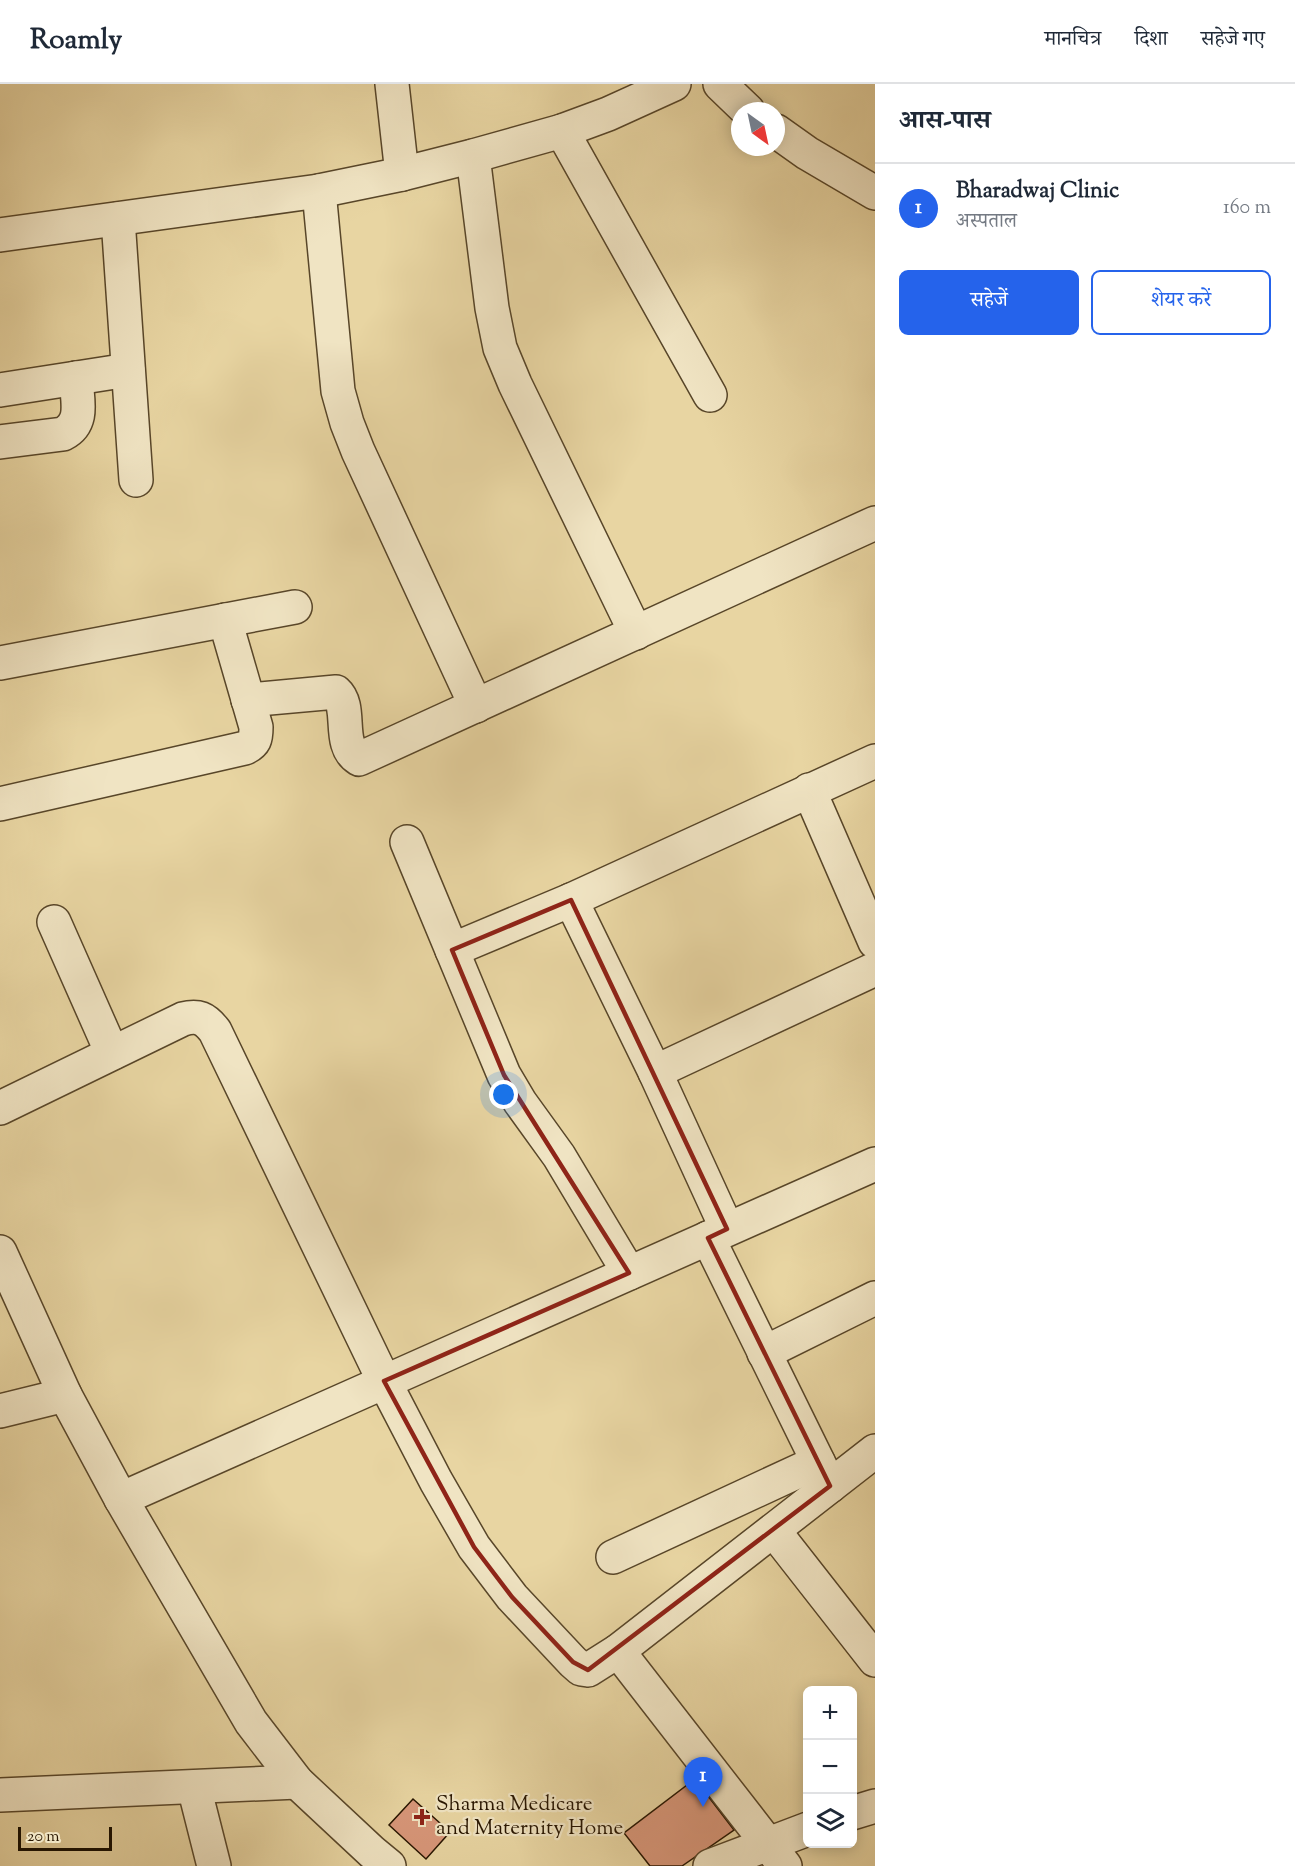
<!DOCTYPE html>
<html lang="hi">
<meta charset="utf-8">
<style>
body{margin:0;font-family:"Sorts Mill Goudy","Noto Serif Devanagari",serif;background:#f2f2f3;color:#1f2937}
.controls{position:absolute;right:18px;bottom:18px;display:grid;overflow:hidden;border-radius:9px;box-shadow:0 3px 15px #0003}
.controls button{width:54px;height:54px;display:grid;place-items:center;padding:0;border:0;border-bottom:2px solid #e0e1e3;background:#fff;color:#1f2937;font:30px sans-serif}
.compass{position:absolute;left:731px;top:18px;width:54px;height:54px;border-radius:50%;background:#fff;box-shadow:0 3px 15px #0003;rotate:147deg}
.scale{position:absolute;left:18px;bottom:15px;width:94px;box-sizing:border-box;padding-left:6px;border:3px solid #281601;border-top:0;font-size:16px;line-height:21px;white-space:nowrap;color:#281601;-webkit-text-stroke:4px #f0e4c3;paint-order:stroke}
.you{position:absolute;left:504px;top:1011px;width:21px;height:21px;margin:-15px;border:4px solid #fff;border-radius:50%;background:#1a73e8;box-shadow:0 0 0 9px #1a73e833}
.badge{display:grid;place-items:center;width:39px;height:39px;border-radius:50%;background:#2563eb;color:#fff;font-size:20px;font-weight:700}
.pin{position:absolute;translate:-50% -50px;filter:drop-shadow(0 2px 3px #0008)}
.pin::after{content:'';position:absolute;top:32px;width:21px;height:18px;background:inherit;clip-path:polygon(0 0,100% 0,50% 100%)}
.list{margin:0;padding:0;list-style:none}
h2{display:flex;justify-content:space-between;align-items:center;height:78px;margin:0;padding:0 24px;font-size:26px}
h2 small{font-size:20px;font-weight:400;color:#747a83}
.list li{display:grid;grid-template-columns:39px 1fr auto;gap:18px;align-items:center;box-sizing:border-box;height:90px;padding:0 24px;border-top:2px solid #e0e1e3}
.list b{display:block;font-size:22px;white-space:nowrap}
.list p{margin:0;font-size:20px;white-space:nowrap;color:#747a83}
.list em{font-size:20px;font-style:normal;color:#747a83}
.actions{display:flex;gap:12px;padding:18px 24px}
.actions a{flex:1;padding:14px 0;border:2px solid #2563eb;border-radius:9px;text-align:center;font-size:21px;color:#2563eb}
.actions .main{background:#2563eb;color:#fff}
.icon{flex:none;width:33px;height:33px;fill:none;stroke:currentColor;stroke-width:2;stroke-linecap:round;stroke-linejoin:round}
.map{position:relative;flex:none;width:875px;height:1782px;overflow:hidden}
header{display:flex;align-items:center;gap:36px;box-sizing:border-box;height:84px;padding:0 30px;background:#fff;border-bottom:2px solid #e0e1e3}
header strong{font-size:28px}
nav{display:flex;gap:33px;margin-inline-start:auto;font-size:21px}
main{display:flex}
aside{flex:1;background:#fff}
.map>svg:first-child{display:block}
.building{fill:#d8977a;stroke:#281601;stroke-width:1.5}
.lines{fill:none;stroke-linecap:round;stroke-linejoin:round}
.minor-casing{stroke:#584629;stroke-width:36}
.tertiary-casing{stroke:#584629;stroke-width:36}
.minor{stroke:#f0e4c3;stroke-width:33}
.tertiary{stroke:#f0e4c3;stroke-width:33}
.marked{fill:none;stroke:#8f2418;stroke-width:4.5;stroke-linejoin:round}
.poi-dot{fill:#8f2418;stroke:#f0e4c3;stroke-width:2}
.labels{text-anchor:middle;dominant-baseline:central;stroke-width:4.5;stroke-linejoin:round;paint-order:stroke}
.poi-label{font-size:21px;fill:#281601;stroke:#f0e4c3;text-anchor:start}
</style>
<header>
<strong>Roamly</strong>
<nav><a>मानचित्र</a><a>दिशा</a><a>सहेजे गए</a></nav>
</header>
<main>
<div class="map">
<svg width="875" height="1782" viewBox="0 0 875 1782">
<rect width="100%" height="100%" fill="#e8d5a2"/>
<filter id="stains"><feTurbulence type="fractalNoise" baseFrequency=".00333" numOctaves="4"/><feColorMatrix values="0 0 0 0 .2 0 0 0 0 .09 0 0 0 0 .02 0 0 0 .5 -.17"/></filter>
<radialGradient id="worn" r=".72"><stop offset=".6" stop-color="#630" stop-opacity="0"/><stop offset="1" stop-color="#630" stop-opacity=".3"/></radialGradient>
<g class="building">
<polygon points="695,1695 734,1746 682,1782 650,1782 624,1749"/>
<polygon points="413,1715 450,1748 426,1775 389,1741"/>
</g>
<g class="lines">
<g class="minor-casing">
<g id="minor">
<polyline points="392,0 402,90"/>
<polyline points="720,0 748,27"/>
<polyline points="562,47 710,311"/>
<polyline points="776,47 807,69 875,109"/>
<polyline points="473,72 492,224 500,264 515,300 636,549"/>
<polyline points="319,107 338,307 347,339 358,367 476,622"/>
<polyline points="118,135 136,396"/>
<polyline points="0,151 319,107 402,90 473,72 562,47 608,30 674,0"/>
<polyline points="0,306 128,286"/>
<path d="M0 358 63 350C85 339 77 316 76 294"/>
<polyline points="0,579 295,523"/>
<path d="M248 616 336 608C353 623 336 661 359 675L875 439"/>
<polyline points="809,706 875,858"/>
<path d="M0 720 245 664C255 659 256 655 256 643L225 536"/>
<polyline points="407,758 504,991 520,1018 559,1072 629,1189"/>
<polyline points="571,816 655,988 727,1145"/>
<polyline points="54,838 112,969"/>
<polyline points="452,866 571,816 875,677"/>
<polyline points="655,988 875,885"/>
<path d="M0 1024 183 935C198 931 205 934 215 947L384 1297 436 1397 474 1463 512 1513 573 1578 581 1585 588 1586 618 1567 875 1367"/>
<polyline points="708,1154 830,1402"/>
<polyline points="764,1269 875,1214"/>
<polyline points="0,1327 65,1311"/>
<polyline points="121,1415 875,1080"/>
<polyline points="774,1447 875,1576"/>
<polyline points="613,1473 818,1378"/>
<polyline points="618,1567 785,1782"/>
<polyline points="194,1703 214,1782"/>
<polyline points="0,1711 297,1698"/>
<polyline points="852,1729 875,1722"/>
<polyline points="710,1782 808,1745"/>
</g>
</g>
<g class="tertiary-casing">
<polyline id="tertiary" points="0,1168 65,1311 121,1415 251,1638 297,1698 372,1768 389,1782"/>
</g>
<use href="#minor" class="minor"/>
<use href="#tertiary" class="tertiary"/>
</g>
<path class="marked" d="M571 816 727 1145 708 1154 830 1402 588 1586 573 1578 512 1513 474 1463 384 1297 629 1189 504 991 452 866Z"/>
<path class="poi-dot" d="M419 1724h6v6h6v6h-6v6h-6v-6h-6v-6h6z"/>
<g class="labels">
<g class="poi-label">
<text x="436" y="1721">Sharma Medicare<tspan x="436" dy="24">and Maternity Home</tspan></text>
</g>
</g>
<rect width="100%" height="100%" filter="url(#stains)"/>
<rect width="100%" height="100%" fill="url(#worn)"/>
</svg>
<div class="controls">
<button>+</button>
<button>−</button>
<button><svg class="icon" aria-label="layers" viewBox="0 0 24 24"><path d="M12 4l9 5-9 5-9-5zM3 14l9 5 9-5"/></svg></button>
</div>
<svg class="compass" viewBox="-18 -18 36 36"><path d="M0-13l5 13h-10z" fill="#e53935"/><path d="M0 13l5-13h-10z" fill="#747a83"/></svg>
<div class="scale">20 m</div>
<div class="you"></div>
<div class="pin badge" style="left:703px;top:1723px">1</div>
</div>
<aside>
<h2>आस-पास<small></small></h2>
<ul class="list">
<li><span class="badge">1</span><div><b>Bharadwaj Clinic</b><p>अस्पताल</p></div><em>160 m</em></li>
</ul>
<div class="actions"><a class="main">सहेजें</a><a>शेयर करें</a></div>
</aside>
</main>
